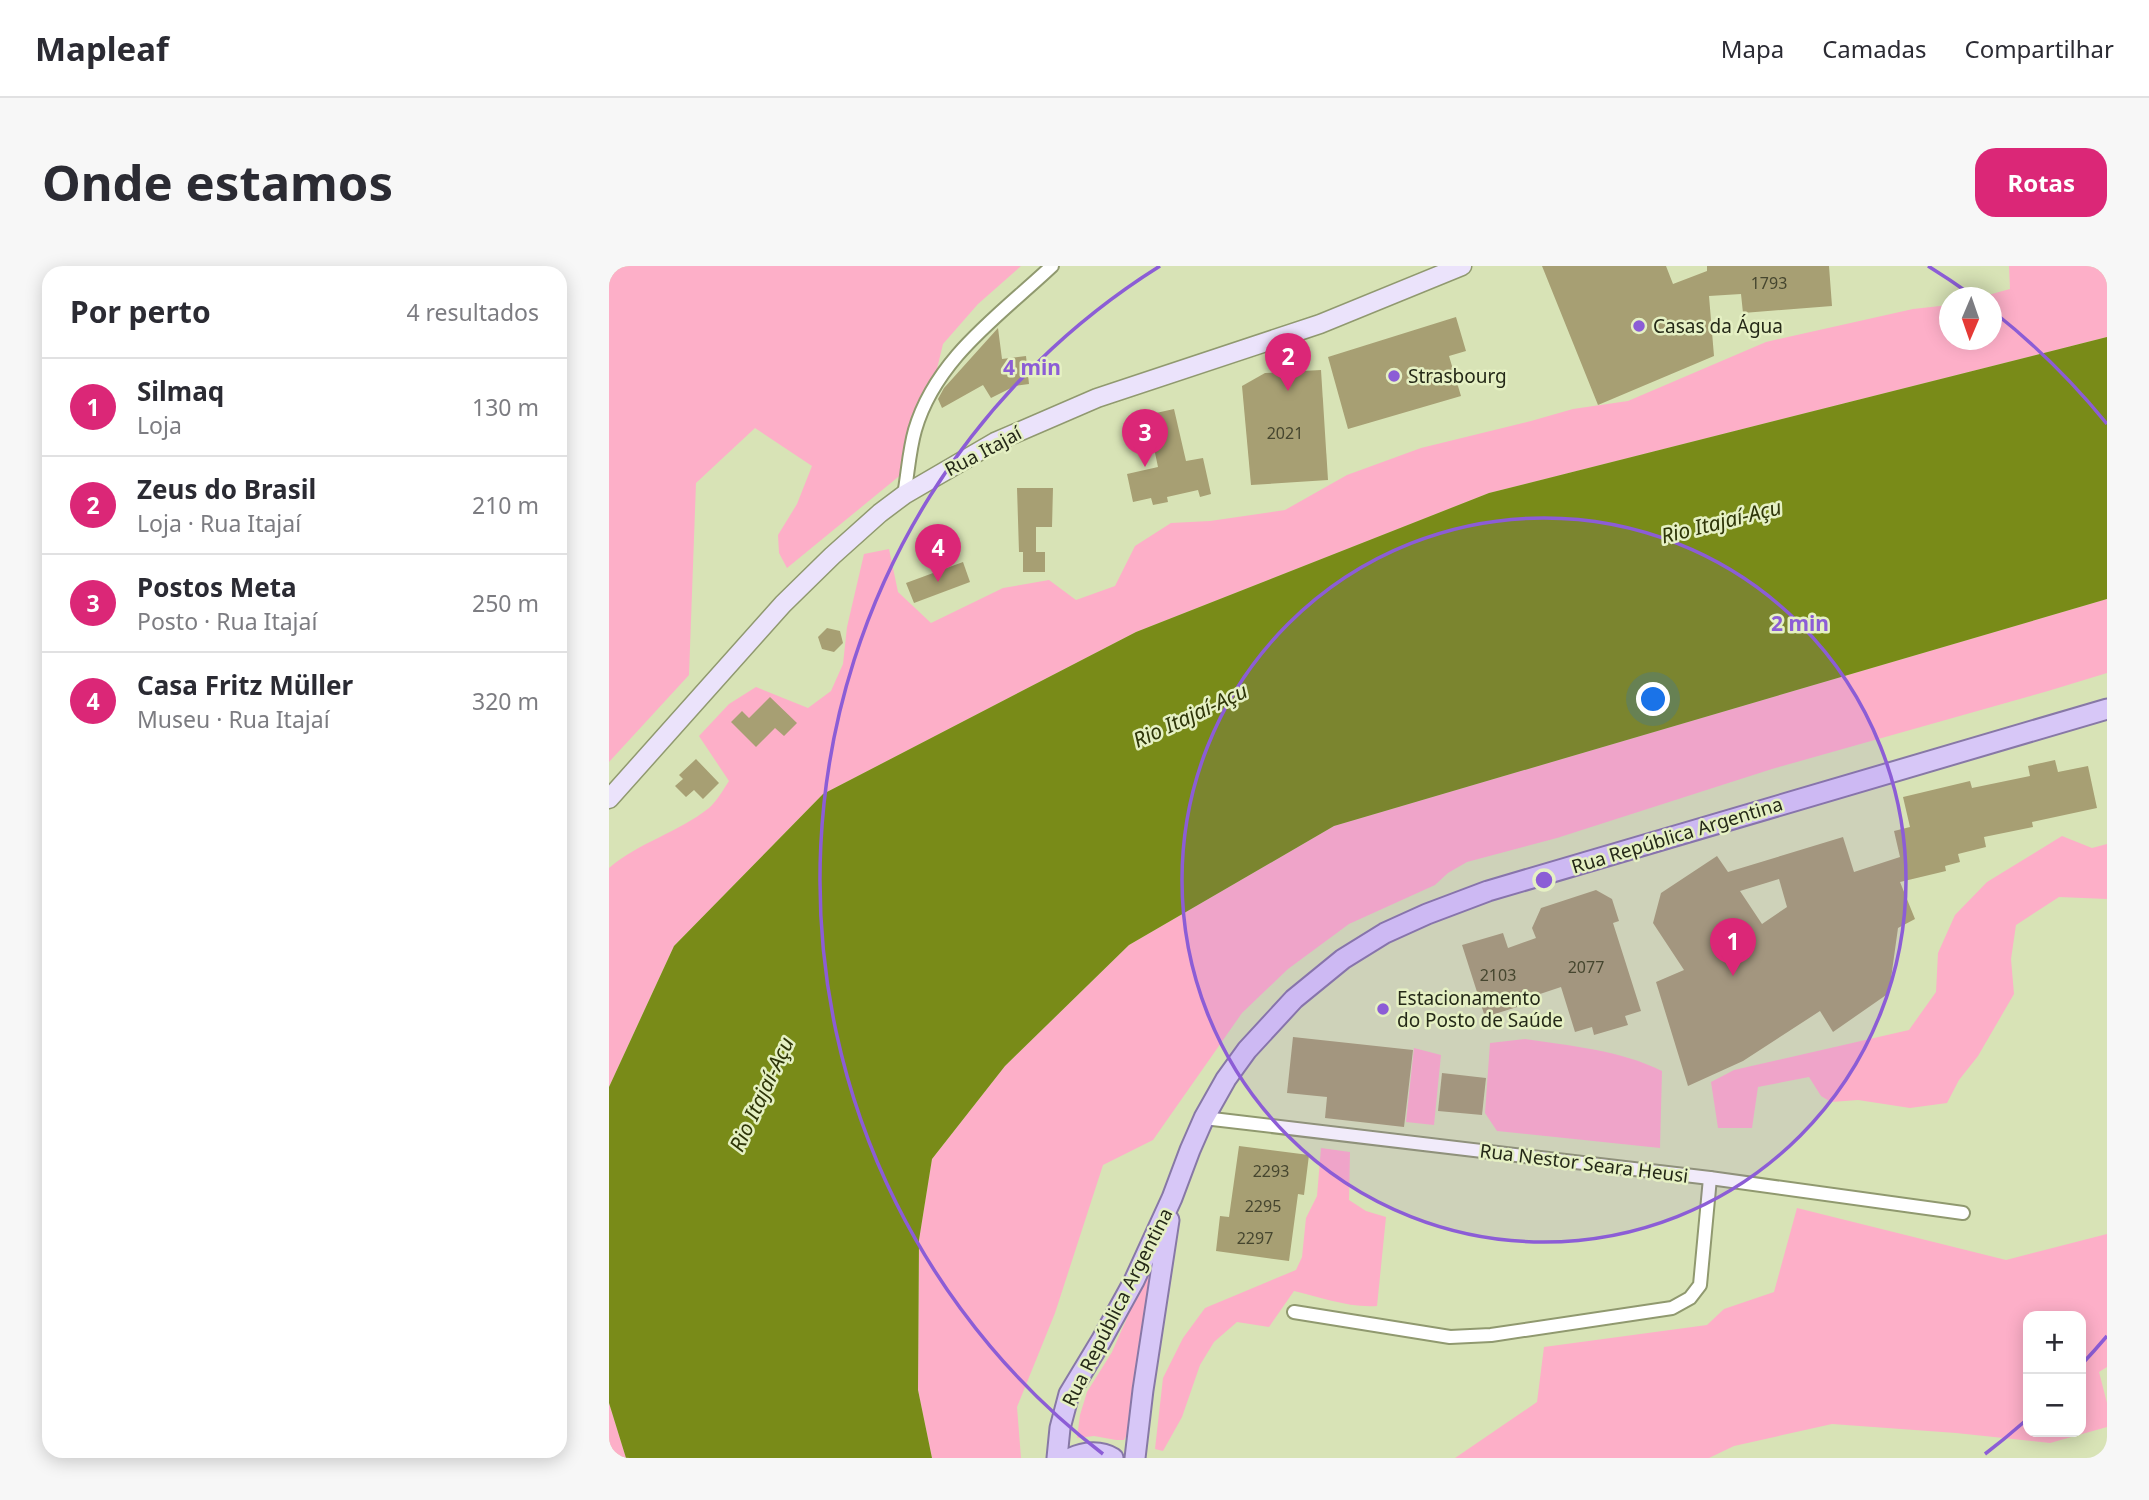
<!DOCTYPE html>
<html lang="pt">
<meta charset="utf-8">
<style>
body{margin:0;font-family:"Noto Sans",sans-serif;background:#f7f7f7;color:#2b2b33}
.controls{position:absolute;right:21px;bottom:21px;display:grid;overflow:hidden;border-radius:14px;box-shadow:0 4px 18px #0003}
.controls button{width:63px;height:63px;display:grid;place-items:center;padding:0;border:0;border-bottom:2px solid #e1e1e2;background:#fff;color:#2b2b33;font:35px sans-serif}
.compass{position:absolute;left:1330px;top:21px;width:63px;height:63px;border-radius:50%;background:#fff;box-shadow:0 4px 18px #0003;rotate:182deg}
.you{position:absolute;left:1045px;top:434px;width:24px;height:24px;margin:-18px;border:5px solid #fff;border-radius:50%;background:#1a73e8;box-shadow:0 0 0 10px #1a73e833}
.badge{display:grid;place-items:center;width:46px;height:46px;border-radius:50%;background:#db2777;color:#fff;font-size:23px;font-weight:700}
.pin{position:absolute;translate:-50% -58px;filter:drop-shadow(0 2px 4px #0008)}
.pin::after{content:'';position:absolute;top:37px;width:24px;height:21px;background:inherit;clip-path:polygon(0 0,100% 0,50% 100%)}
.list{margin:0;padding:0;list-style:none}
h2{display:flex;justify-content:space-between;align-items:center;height:91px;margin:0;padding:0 28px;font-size:30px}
h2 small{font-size:23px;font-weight:400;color:#7c7c81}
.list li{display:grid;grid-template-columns:46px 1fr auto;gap:21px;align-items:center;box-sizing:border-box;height:98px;padding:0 28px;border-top:2px solid #e1e1e2}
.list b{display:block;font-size:26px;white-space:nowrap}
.list p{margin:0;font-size:23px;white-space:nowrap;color:#7c7c81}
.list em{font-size:23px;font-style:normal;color:#7c7c81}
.map{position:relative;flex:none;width:1498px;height:1192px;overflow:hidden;border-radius:21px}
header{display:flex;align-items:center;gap:42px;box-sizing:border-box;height:98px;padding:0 35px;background:#fff;border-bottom:2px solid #e1e1e2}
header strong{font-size:33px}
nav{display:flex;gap:38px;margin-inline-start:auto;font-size:24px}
.intro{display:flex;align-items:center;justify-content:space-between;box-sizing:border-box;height:168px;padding:0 42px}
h1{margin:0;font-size:49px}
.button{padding:18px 32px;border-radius:21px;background:#db2777;color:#fff;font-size:24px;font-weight:700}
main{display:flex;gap:42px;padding:0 42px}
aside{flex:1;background:#fff;border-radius:21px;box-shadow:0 4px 18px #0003}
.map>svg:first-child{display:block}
.green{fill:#fdafc8;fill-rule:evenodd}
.water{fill:#798b18}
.building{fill:#a79f73;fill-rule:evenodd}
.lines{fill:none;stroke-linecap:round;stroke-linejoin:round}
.minor-casing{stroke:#90996f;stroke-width:16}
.secondary-casing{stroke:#90996f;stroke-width:21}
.primary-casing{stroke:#8778a6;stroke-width:23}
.minor{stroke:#fff;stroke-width:12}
.secondary{stroke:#ebe3fb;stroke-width:18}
.primary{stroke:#d7c7f7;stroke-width:19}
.ring{fill:none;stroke:#8c5dd6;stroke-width:3.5}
.poi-dot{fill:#8c5dd6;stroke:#e5f0c3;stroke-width:2.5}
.labels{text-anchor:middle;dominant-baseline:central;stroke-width:5;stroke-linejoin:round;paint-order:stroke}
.number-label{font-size:16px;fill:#46462f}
.poi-label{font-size:19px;fill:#252918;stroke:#e5f0c3;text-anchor:start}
.street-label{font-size:19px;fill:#252918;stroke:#e5f0c3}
.water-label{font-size:21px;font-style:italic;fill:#2e3508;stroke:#e5f0c3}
.centre{fill:#8c5dd6;stroke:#e5f0c3;stroke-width:3.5}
.ring-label{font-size:21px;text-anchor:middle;font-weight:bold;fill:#8c5dd6;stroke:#e5f0c3;stroke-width:5;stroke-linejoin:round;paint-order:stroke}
</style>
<header>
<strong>Mapleaf</strong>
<nav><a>Mapa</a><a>Camadas</a><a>Compartilhar</a></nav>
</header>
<div class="intro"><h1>Onde estamos</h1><a class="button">Rotas</a></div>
<main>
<aside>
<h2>Por perto<small>4 resultados</small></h2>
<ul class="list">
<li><span class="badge">1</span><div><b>Silmaq</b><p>Loja</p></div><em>130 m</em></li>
<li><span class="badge">2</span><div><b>Zeus do Brasil</b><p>Loja · Rua Itajaí</p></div><em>210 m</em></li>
<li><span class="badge">3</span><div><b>Postos Meta</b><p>Posto · Rua Itajaí</p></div><em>250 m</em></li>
<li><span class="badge">4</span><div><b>Casa Fritz Müller</b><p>Museu · Rua Itajaí</p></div><em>320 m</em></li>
</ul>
</aside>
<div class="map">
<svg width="1498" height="1192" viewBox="0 0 1498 1192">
<rect width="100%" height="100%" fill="#d8e3b6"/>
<g class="green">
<polygon points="0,0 412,0 369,38 334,78 305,198 178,302 170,287 169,269 188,238 203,200 146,162 87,217 80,409 0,496"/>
<path d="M1400 0H1498V71L880 227 527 366 214 528 65 680 0 821V602C29 577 70 566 100 542 108 535 114 524 120 515L90 470 120 438 147 421 199 442 222 425 234 398 238 361 255 288 280 283 289 326 322 357 394 322 440 314 467 334 506 320 526 280 562 257 601 255 676 244 738 209 812 182 922 155 964 143 1019 135 1157 76 1304 43 1340 39V74H1382V32L1372 31 1401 23Z"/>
<polygon points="1498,333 1498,407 1439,425 1163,503 948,572 858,596 839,607 826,619 740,658 679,703 633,747 544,874 494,899 446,1047 408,1141 412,1192 323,1192 309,1124 310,974 323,893 396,800 520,679 725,560"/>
<polygon points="1453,570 1483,582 1498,578 1498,633 1450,631 1407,659 1402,693 1405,728 1369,790 1350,814 1338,837 1301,842 1249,834 1222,836 1212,830 1200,811 1149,821 1143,862 1109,862 1102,816 1125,804 1300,764 1327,726 1329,687 1346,649 1378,616"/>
<path d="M916 773C962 780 1011 784 1053 805L1051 882 888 865 876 847 881 777Z"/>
<polygon points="805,782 832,789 825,859 797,856"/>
<path d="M712 882 741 886 740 934 757 945 777 951 768 1040C740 1042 711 1031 685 1025L660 1061 628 1056 605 1076 591 1099 573 1151 554 1185 546 1183 554 1112 574 1072 596 1042 687 1004 693 991 697 952 708 930Z"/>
<path d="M1188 942 1397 994 1498 968V1101L1490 1106 1498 1137V1161L1441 1177 1347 1167 1223 1158 1125 1180 1100 1192H846L928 1136 935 1081 1098 1059 1115 1043 1165 1026ZM1419 1050H1472V1166H1419Z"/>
<polygon points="542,1001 521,1163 515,1174 507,1174 485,1170 468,1172 471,1149 478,1126 503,1086 540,1002"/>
<polygon points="0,1137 17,1192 0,1192"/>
</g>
<polygon class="water" points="1498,71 1498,333 725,560 520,679 396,800 323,893 310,974 309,1124 323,1192 17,1192 0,1137 0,821 65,680 214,528 527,366 880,227"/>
<g class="building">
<polygon points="933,0 1057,0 1064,18 1098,5 1098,0 1220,0 1223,40 1134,47 1132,28 1100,30 1105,90 989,139"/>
<polygon points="847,51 857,85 840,90 852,130 739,163 719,91"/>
<polygon points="389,62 393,93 417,90 420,118 406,120 382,132 374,119 333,142 329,133 335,122"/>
<polygon points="712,104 719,214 642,219 633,120 656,107"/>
<polygon points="565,143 577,195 594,192 602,228 591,231 589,224 558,231 559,236 544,239 542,232 524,236 518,208 549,201 538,149"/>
<polygon points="408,222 444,222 443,261 427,261 427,286 436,286 436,306 414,306 414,286 410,286"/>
<polygon points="354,296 361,316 305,337 297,317"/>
<polygon points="218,362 231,365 234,377 225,386 213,383 209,371"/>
<polygon points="161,431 188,457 175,470 166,462 147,481 122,456 133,445 140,452"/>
<polygon points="87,493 110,517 94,533 85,524 77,531 66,520 74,513 70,509"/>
<path d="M1446 494 1449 506 1479 500 1488 542 1423 556 1424 561 1375 571 1377 581 1349 588 1351 596 1336 600 1337 605 1291 616 1306 653 1289 662 1280 727 1224 766 1211 745 1134 795 1079 820 1047 716 1075 704 1044 657 1052 627 1108 590 1119 606 1234 571 1245 606 1291 591 1285 565 1301 561 1294 531 1361 515 1363 522 1421 510 1419 500ZM1170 613 1178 641 1153 658 1131 625Z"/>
<polygon points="987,624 1003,633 1010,655 1004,657 1032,745 1016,750 1019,759 985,769 983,761 966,766 952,721 922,731 924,736 876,751 853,679 894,667 899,682 927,672 923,662 932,642"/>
<polygon points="684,771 804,784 795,861 716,852 718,831 678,827"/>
<polygon points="833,807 877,812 873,849 829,845"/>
<polygon points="630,880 700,889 695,929 689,928 680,995 607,985 611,950 620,951"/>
</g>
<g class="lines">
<g class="minor-casing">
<g id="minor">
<path d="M295 229C299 207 300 185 306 164 327 92 391 49 443 0"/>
<polyline points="595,852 1101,912 1354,947"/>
<polyline points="685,1046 841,1071 882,1069 1063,1042 1081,1032 1091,1019 1101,912"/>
</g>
</g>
<g class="secondary-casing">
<polyline id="secondary" points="0,533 174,338 223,290 271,247 295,229 386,176 488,132 711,58 853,0"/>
</g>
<g class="primary-casing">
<g id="primary">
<polyline points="448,1192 451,1162 460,1128 492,1075 525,1015 563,932 581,884 595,852 617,813 638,784 685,733 734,693 776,667 818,648 879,625 1498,443"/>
<path d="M462 1192C475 1186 491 1184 504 1192"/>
<polyline points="526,1192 534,1124 560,954"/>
</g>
</g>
<use href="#minor" class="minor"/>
<use href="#secondary" class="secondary"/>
<use href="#primary" class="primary"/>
</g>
<circle cx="935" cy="614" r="362" fill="#8c5dd6" fill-opacity=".12"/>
<g class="ring">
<circle cx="935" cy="614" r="362"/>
<path d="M1498 1070A724 724 0 0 1 1473 1098M1415 1156A724 724 0 0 1 1376 1188M494 1188A724 724 0 0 1 551 0M1319 0A724 724 0 0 1 1361 28M1386 47A724 724 0 0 1 1498 158"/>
</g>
<g class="poi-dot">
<circle cx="1030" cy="60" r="7"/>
<circle cx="785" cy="110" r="7"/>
<circle cx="774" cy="743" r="7"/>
</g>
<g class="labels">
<g class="number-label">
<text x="1160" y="17">1793</text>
<text x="676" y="167">2021</text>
<text x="977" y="701">2077</text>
<text x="889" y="709">2103</text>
<text x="662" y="905">2293</text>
<text x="654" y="940">2295</text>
<text x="646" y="972">2297</text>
</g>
<g class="poi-label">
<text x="1044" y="60">Casas da Água</text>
<text x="799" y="110">Strasbourg</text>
<text x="788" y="732">Estacionamento<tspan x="788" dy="22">do Posto de Saúde</tspan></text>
</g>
<g class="street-label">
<text transform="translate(374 185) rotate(-28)">Rua Itajaí</text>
<text transform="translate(1068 569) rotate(-17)">Rua República Argentina</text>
<text transform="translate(975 897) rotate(7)">Rua Nestor Seara Heusi</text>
<text transform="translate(508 1041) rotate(-63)">Rua República Argentina</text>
</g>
<g class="water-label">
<text transform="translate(1112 255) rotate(-14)">Rio Itajaí-Açu</text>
<text transform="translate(581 449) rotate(-25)">Rio Itajaí-Açu</text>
<text transform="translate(152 828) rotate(-65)">Rio Itajaí-Açu</text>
</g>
</g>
<circle cx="935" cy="614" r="10" class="centre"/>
<g class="ring-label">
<text x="423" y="109">4 min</text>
<text x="1191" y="365">2 min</text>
</g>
</svg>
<div class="controls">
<button>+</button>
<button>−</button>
</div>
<svg class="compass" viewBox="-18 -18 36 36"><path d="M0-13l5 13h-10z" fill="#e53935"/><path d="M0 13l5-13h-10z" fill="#7c7c81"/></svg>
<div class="you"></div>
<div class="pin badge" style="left:1124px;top:710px">1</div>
<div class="pin badge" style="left:679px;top:125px">2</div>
<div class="pin badge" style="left:536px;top:201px">3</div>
<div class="pin badge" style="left:329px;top:316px">4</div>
</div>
</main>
